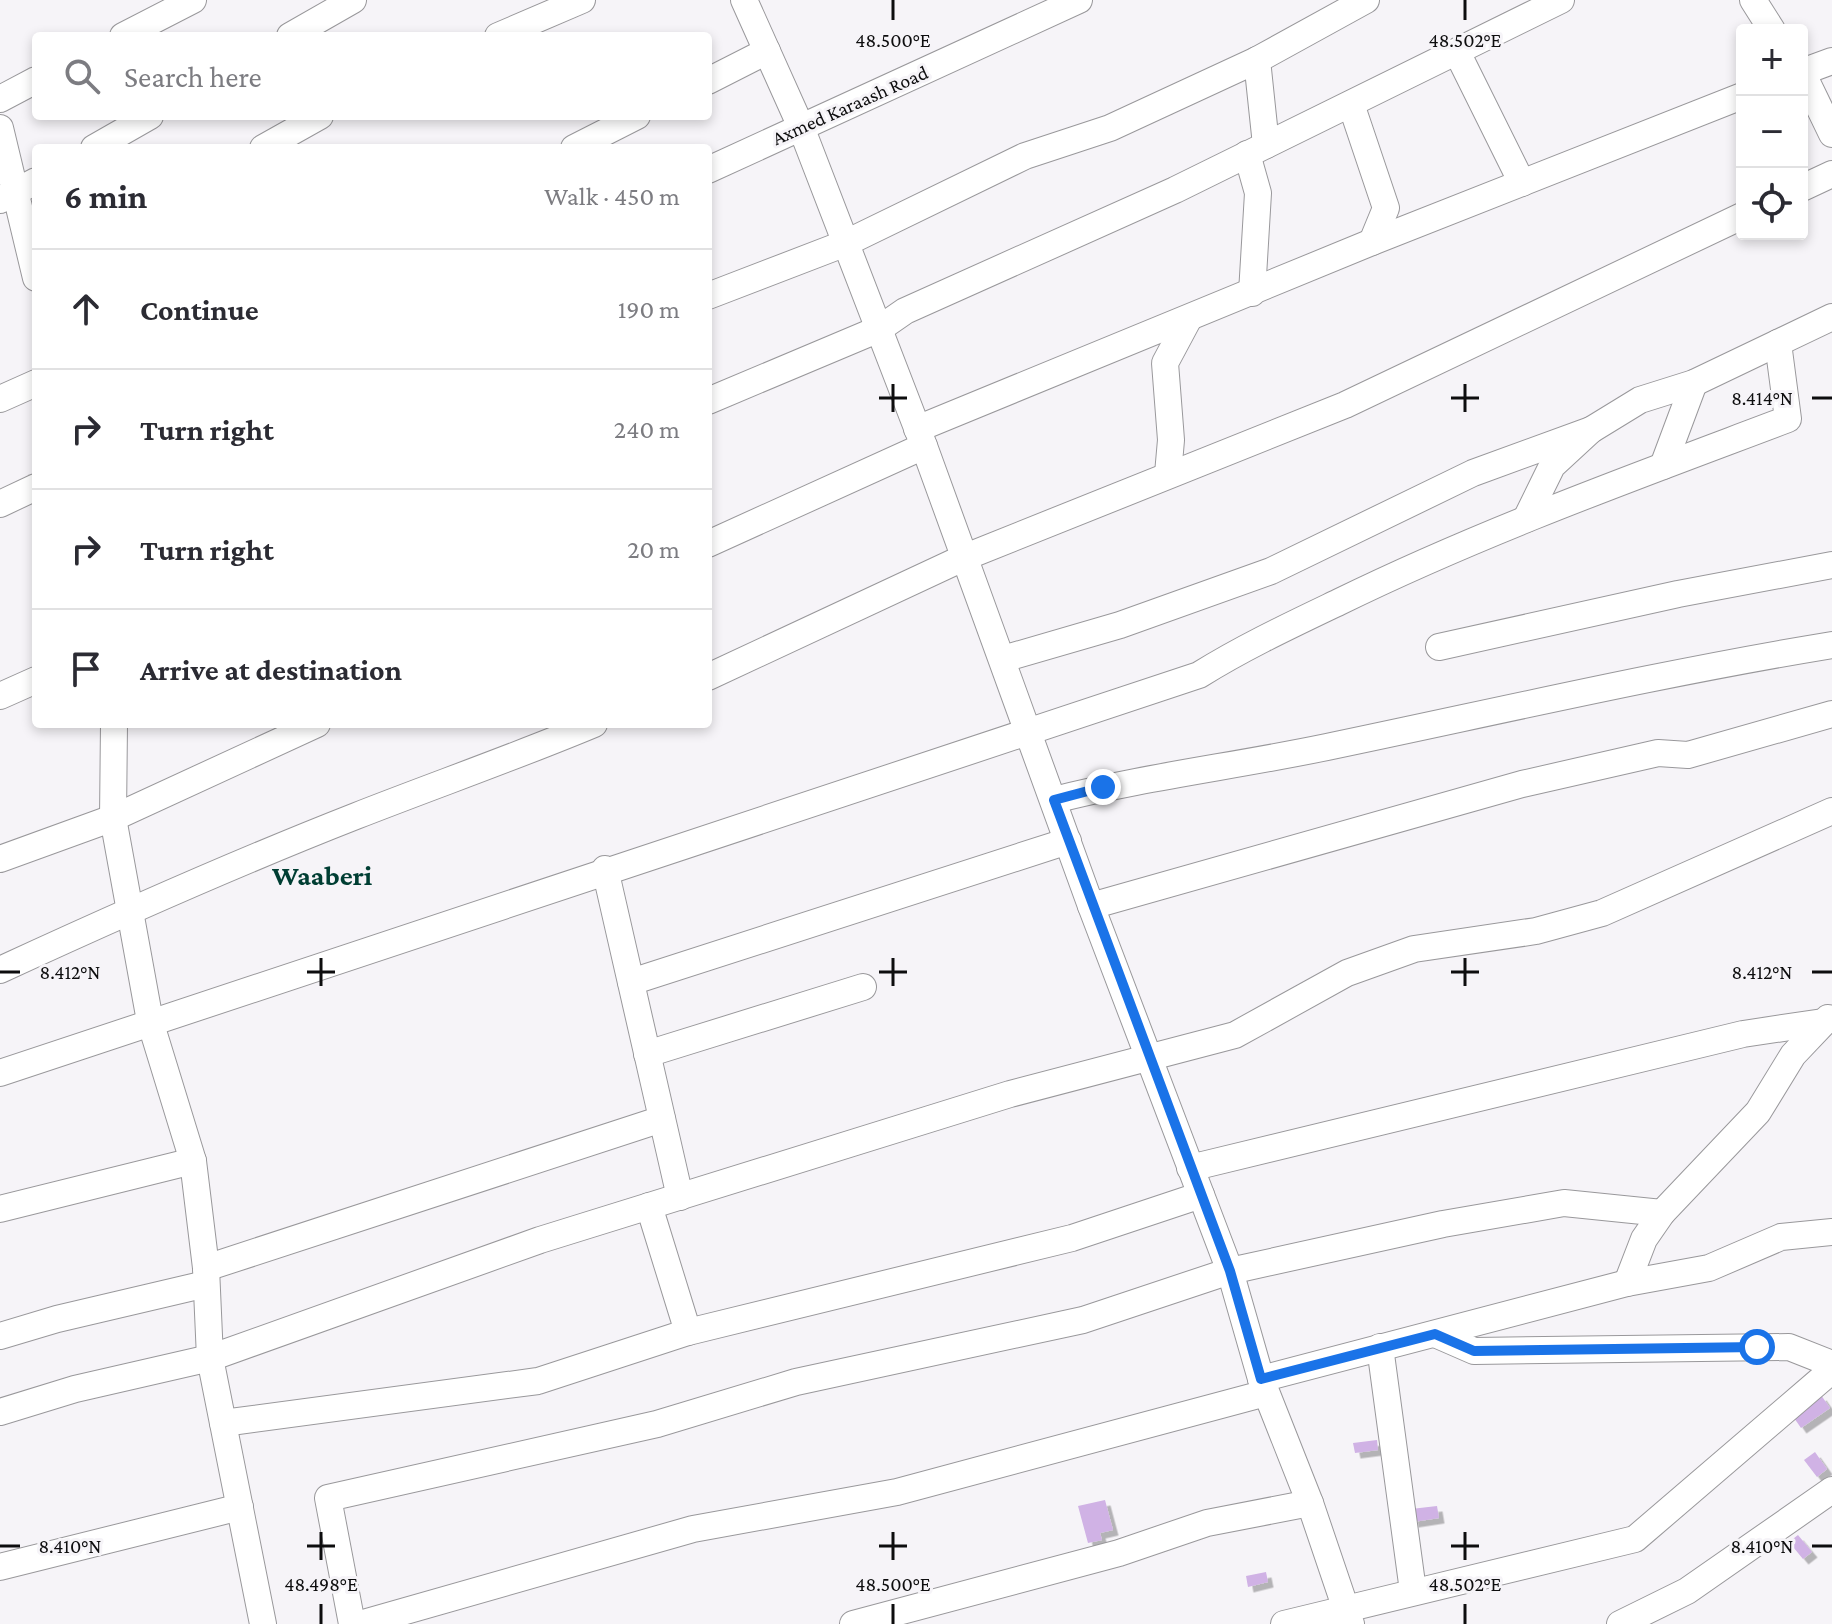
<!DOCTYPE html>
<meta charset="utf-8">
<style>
body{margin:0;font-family:"Crimson Pro",serif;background:#f7f7f7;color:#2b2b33}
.controls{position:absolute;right:24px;top:24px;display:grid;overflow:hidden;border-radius:8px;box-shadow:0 4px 12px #0003}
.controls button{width:72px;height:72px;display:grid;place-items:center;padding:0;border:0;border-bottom:2px solid #e1e1e2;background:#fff;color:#2b2b33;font:40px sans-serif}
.stop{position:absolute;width:24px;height:24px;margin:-18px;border:6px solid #1a73e8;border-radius:50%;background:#fff}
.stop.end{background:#1a73e8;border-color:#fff;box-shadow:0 2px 8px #0008}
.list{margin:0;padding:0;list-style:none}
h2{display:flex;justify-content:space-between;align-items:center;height:104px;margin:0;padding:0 32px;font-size:34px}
h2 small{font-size:26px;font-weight:400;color:#7c7c81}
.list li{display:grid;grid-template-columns:52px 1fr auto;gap:24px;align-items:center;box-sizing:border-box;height:120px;padding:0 32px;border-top:2px solid #e1e1e2}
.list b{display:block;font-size:30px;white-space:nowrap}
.list em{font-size:26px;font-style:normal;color:#7c7c81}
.icon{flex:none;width:44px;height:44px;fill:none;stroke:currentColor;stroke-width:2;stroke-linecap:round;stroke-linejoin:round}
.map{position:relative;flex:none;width:1832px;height:1624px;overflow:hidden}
.search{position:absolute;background:#fff;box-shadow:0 4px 12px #0003;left:32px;top:32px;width:680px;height:88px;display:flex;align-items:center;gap:20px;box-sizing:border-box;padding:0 28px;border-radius:8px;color:#7c7c81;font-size:30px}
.panel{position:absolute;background:#fff;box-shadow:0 4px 12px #0003;left:32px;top:144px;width:680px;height:584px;border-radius:8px}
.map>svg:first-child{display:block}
.building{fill:#d0b2e5;filter:url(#shadow)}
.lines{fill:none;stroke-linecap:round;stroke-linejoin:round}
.minor-casing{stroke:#99989b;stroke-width:28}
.minor{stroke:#fff;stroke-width:26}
.route{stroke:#1a73e8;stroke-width:10}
.ticks{fill:none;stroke:#0d0d0e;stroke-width:3}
.labels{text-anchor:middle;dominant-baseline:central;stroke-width:6;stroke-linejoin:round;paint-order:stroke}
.street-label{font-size:20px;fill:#0d0d0e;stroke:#f6f4f8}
.district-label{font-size:28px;font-weight:bold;fill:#003e33;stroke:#f6f4f8}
.ticks-label{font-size:20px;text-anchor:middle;fill:#0d0d0e;stroke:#f6f4f8;stroke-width:6;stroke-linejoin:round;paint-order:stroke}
</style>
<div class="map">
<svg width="1832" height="1624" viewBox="0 0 1832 1624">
<defs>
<filter id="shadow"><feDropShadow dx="5.5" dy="5.5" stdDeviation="0" flood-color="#0004"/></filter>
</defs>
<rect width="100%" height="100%" fill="#f6f4f8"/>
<g class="building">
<polygon points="1821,1395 1830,1408 1801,1428 1792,1415"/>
<polygon points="1377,1440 1378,1450 1355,1453 1353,1443"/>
<polygon points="1815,1452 1827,1469 1817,1477 1804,1460"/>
<polygon points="1105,1500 1113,1530 1100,1533 1102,1540 1088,1543 1078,1506"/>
<polygon points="1437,1506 1439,1518 1413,1522 1411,1509"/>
<polygon points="1798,1535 1812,1552 1803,1559 1789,1542"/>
<polygon points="1266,1572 1268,1582 1248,1587 1246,1576"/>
</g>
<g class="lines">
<g class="minor-casing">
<g id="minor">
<polyline points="744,0 801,127 924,446 1091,906 1230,1271 1261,1379 1310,1503 1351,1624"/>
<polyline points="1753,0 1772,30"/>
<polyline points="123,36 193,0"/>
<polyline points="290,36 353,0"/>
<polyline points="498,36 582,0"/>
<polyline points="1457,52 1522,183"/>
<polyline points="1257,60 1266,145"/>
<polyline points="1832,61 1802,72 1832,134"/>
<polyline points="708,81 767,51"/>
<polyline points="0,99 36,80"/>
<polyline points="1351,104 1386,208 1372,242"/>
<polyline points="0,128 36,278"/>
<polyline points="94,148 150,116"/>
<polyline points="263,148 320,116"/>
<polyline points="574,148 637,116"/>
<polyline points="1247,154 1258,193 1252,293"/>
<polyline points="708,170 1079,0"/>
<polyline points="1802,188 1832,174"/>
<polyline points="0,200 36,181"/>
<polyline points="708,296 846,243 1025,156 1110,128 1257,60 1366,0"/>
<polyline points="0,399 36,383"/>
<polyline points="708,401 879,329 905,311 1175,190 1561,0"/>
<polyline points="917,429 1372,242 1742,96"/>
<polyline points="1663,466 1694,383"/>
<polyline points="1168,474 1171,440 1165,363 1188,320"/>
<polyline points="0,504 36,487"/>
<polyline points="1526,519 1552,466 1591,430 1640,400 1694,383 1832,317"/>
<polyline points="708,544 924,446"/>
<polyline points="1439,647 1678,594 1832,565"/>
<polyline points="1003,659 1120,625 1271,571 1473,473 1591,430"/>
<polyline points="708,677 963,558 1345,405 1742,216"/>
<polyline points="0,696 36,680"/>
<polyline points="114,724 113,818 150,1021 193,1161 206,1268 210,1358 263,1624"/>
<path d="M1054 800C1144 777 1236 766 1327 747 1495 712 1662 673 1832 645"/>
<polyline points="0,859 113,818 317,724"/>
<polyline points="605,869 680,1197"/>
<polyline points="1091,906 1522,784 1658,753 1688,755 1832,714"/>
<path d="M0 970C117 916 236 863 356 816 435 785 515 757 594 724"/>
<polyline points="631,982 1068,841"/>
<polyline points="647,1054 863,987"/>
<path d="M0 1073 1199 675C1244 647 1291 625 1339 602 1484 531 1637 476 1788 419L1778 343"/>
<polyline points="1190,1168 1743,1034 1823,1022"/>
<polyline points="0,1209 193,1161"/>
<polyline points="206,1268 662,1119"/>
<polyline points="1627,1283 1644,1239 1662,1213 1758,1112 1793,1055 1828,1018"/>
<polyline points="688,1332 1072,1238 1201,1195"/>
<polyline points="1435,1334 1474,1351 1789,1347 1832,1364"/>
<polyline points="0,1336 57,1319 206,1284"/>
<polyline points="1380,1347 1413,1591"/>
<polyline points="1261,1379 1627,1283 1709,1268 1781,1237 1832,1232"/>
<polyline points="0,1412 75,1389 210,1358 540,1240 1010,1094 1235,1035 1347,973 1414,949 1536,931 1602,913 1832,811"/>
<polyline points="223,1423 538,1381 688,1332 649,1206"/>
<polyline points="0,1567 240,1507"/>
<polyline points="352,1624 328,1498 657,1424 796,1382 1083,1320 1230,1271 1443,1224 1564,1203 1662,1213"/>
<polyline points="360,1624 693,1529 897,1492 1266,1393"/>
<polyline points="853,1624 1119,1553 1207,1523 1310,1503"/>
<polyline points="1284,1624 1635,1539 1832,1370"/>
<polyline points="1620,1624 1687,1591 1832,1490"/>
</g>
</g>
<use href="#minor" class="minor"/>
</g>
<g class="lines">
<polyline class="route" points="1103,787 1054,800 1230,1271 1261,1379 1435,1334 1474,1351 1757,1347"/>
</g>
<path class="ticks" d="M893 0V20M1465 0V20M893 384V412M1465 384V412M879 398H907M1451 398H1479M1812 398H1832M321 958V986M893 958V986M1465 958V986M0 972H20M307 972H335M879 972H907M1451 972H1479M1812 972H1832M321 1532V1560M893 1532V1560M1465 1532V1560M0 1546H20M307 1546H335M879 1546H907M1451 1546H1479M1812 1546H1832M321 1604V1624M893 1604V1624M1465 1604V1624"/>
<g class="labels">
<g class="street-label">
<text transform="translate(850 105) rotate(-24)">Axmed Karaash Road</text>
</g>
<g class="district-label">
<text x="322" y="875">Waaberi</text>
</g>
</g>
<g class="ticks-label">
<text x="893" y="47">48.500°E</text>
<text x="1465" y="47">48.502°E</text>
<text x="1762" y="405">8.414°N</text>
<text x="70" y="979">8.412°N</text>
<text x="1762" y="979">8.412°N</text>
<text x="70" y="1553">8.410°N</text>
<text x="1762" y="1553">8.410°N</text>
<text x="321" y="1591">48.498°E</text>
<text x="893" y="1591">48.500°E</text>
<text x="1465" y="1591">48.502°E</text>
</g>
</svg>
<div class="controls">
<button>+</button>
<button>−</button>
<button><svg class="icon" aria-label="locate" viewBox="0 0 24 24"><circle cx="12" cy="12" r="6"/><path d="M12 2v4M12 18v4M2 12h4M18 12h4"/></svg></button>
</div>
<div class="stop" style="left:1757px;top:1347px"></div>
<div class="stop end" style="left:1103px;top:787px"></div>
<div class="search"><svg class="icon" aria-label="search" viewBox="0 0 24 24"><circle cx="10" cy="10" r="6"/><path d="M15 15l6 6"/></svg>Search here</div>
<section class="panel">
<h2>6 min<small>Walk · 450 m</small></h2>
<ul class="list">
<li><svg class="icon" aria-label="ahead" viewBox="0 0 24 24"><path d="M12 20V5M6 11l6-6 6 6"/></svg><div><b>Continue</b></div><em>190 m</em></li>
<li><svg class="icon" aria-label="right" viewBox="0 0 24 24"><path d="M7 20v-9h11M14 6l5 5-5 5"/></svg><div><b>Turn right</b></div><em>240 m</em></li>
<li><svg class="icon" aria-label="right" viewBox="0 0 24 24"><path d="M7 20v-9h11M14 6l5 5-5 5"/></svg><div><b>Turn right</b></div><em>20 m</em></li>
<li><svg class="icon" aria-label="arrive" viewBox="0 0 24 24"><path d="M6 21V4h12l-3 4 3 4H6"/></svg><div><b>Arrive at destination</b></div></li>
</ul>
</section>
</div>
